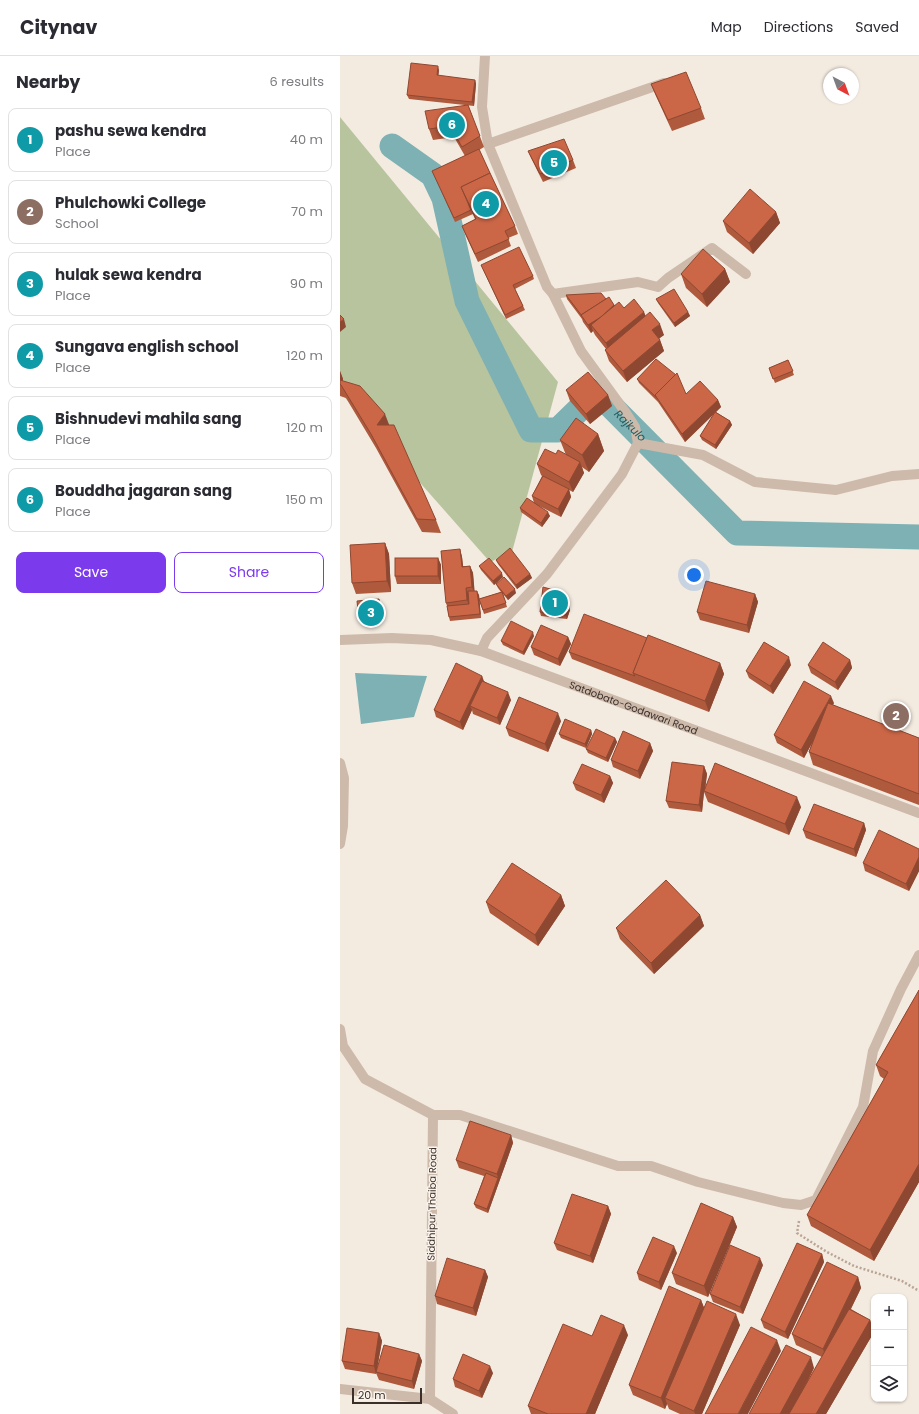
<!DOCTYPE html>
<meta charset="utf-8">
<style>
body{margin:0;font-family:Poppins,sans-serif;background:#f7f7f7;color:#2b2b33}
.controls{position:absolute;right:12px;bottom:12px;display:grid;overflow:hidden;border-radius:8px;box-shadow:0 1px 3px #0004}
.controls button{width:36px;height:36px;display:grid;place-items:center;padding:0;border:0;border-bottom:1px solid #e1e1e2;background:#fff;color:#2b2b33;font:20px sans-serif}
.compass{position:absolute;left:483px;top:12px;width:36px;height:36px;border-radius:50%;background:#fff;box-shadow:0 1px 3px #0004;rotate:139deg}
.scale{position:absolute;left:12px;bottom:10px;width:70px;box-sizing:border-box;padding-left:4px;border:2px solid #3b2f2a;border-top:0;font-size:11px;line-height:14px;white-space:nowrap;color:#3b2f2a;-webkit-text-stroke:3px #fbf5ed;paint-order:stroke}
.you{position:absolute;left:354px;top:519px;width:14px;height:14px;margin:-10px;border:3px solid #fff;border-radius:50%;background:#1a73e8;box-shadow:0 0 0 6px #1a73e833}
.badge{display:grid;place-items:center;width:26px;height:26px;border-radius:50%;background:#7c3aed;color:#fff;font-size:13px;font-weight:700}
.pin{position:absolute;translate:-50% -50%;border:2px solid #fff;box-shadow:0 1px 4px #0006}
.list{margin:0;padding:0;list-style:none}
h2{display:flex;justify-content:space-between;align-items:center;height:52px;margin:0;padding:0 16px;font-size:17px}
h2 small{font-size:13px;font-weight:400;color:#7c7c81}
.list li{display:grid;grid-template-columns:26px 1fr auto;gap:12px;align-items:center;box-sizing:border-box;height:64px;margin:0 8px 8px;padding:0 8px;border:1px solid #e1e1e2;border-radius:8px}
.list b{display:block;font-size:15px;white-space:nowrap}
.list p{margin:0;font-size:13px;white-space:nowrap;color:#7c7c81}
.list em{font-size:13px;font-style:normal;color:#7c7c81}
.actions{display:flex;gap:8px;padding:12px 16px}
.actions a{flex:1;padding:9px 0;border:1px solid #7c3aed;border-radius:8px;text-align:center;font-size:14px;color:#7c3aed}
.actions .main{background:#7c3aed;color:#fff}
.icon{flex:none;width:22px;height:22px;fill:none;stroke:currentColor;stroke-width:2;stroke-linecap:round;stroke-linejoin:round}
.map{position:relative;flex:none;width:579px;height:1358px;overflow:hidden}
header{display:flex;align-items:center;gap:24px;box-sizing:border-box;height:56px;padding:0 20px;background:#fff;border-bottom:1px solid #e1e1e2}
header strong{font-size:19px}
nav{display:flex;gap:22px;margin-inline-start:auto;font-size:14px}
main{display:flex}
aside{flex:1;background:#fff}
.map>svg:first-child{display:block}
.green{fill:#b8c49e}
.water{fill:#7db1b3}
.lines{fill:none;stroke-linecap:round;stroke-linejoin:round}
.canal{stroke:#7db1b3;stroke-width:25}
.path{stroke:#b9a495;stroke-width:2.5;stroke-dasharray:2 2;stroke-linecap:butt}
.minor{stroke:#cdbaab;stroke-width:10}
.wall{fill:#af593d}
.shaded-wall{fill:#8e4832}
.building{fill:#cb6747;stroke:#8e4832}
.labels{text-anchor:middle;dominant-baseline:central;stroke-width:3;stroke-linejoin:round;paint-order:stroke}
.street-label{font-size:10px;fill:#3b2f2a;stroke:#fbf5ed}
.water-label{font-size:11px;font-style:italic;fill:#1d5b5f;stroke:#fbf5ed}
</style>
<header>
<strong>Citynav</strong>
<nav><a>Map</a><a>Directions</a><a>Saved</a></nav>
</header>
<main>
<aside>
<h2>Nearby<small>6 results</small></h2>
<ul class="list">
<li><span class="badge" style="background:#0f9aa8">1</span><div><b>pashu sewa kendra</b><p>Place</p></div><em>40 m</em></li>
<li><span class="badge" style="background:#8d6e63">2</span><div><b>Phulchowki College</b><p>School</p></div><em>70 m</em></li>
<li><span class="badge" style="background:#0f9aa8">3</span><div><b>hulak sewa kendra</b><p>Place</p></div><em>90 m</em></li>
<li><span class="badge" style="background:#0f9aa8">4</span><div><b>Sungava english school</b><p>Place</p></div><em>120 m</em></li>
<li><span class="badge" style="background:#0f9aa8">5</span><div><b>Bishnudevi mahila sang</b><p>Place</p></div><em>120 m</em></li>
<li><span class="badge" style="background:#0f9aa8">6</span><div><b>Bouddha jagaran sang</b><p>Place</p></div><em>150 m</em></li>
</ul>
<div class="actions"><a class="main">Save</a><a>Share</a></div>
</aside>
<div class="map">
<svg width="579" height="1358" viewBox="0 0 579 1358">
<rect width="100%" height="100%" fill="#f4ebe0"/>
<polygon class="green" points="0,61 218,326 172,496 150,506 0,336"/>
<polygon class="water" points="15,617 87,620 74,661 21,668"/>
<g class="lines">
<path class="canal" id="s1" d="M52 90 93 119 104 142 127 245 191 374H218L257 336 397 477 579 481"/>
<polyline class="path" points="459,1165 457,1177 487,1196 514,1210 562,1225 579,1235"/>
<g class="minor">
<polyline points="148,88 324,27"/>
<polyline points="213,238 298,226 318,231 328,222 372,192 406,218"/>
<polyline points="298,387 363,399 415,426 496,434 552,420 579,418"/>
<path id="s2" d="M0 584 52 582 91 584 141 595 579 757"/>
<polyline points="141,595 147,582 207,518 282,418 298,387 295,371 286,357 241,295 213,238 207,231 148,88 142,51 145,0"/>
<polyline points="0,707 4,722 3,770 0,788"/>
<polyline points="0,973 3,990 25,1023 93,1059 90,1343 113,1358"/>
<polyline points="93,1059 120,1059 278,1110 311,1110 358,1126 443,1147 461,1149 476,1144 523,1051 533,995 561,933 579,899"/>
<polyline points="0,1333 90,1343"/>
</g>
</g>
<g class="wall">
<polygon points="99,14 98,20 135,24 136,28 134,50 69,43 67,39"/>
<polygon points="311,28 361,52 365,63 332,75 315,38"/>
<polygon points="128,49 144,91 139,94 175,170 178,178 168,182 171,190 138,206 125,178 122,170 135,163 132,156 133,158 115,166 92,115 125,100 114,81 93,84 89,73"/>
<polygon points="188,95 233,104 236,112 203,126 191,102"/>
<polygon points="436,156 440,167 413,198 387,176 383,165"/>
<polygon points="141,209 193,220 194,223 175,233 185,254 166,263"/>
<polygon points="385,213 390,226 367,251 346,232 341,218"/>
<polygon points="226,239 266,243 274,249 304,256 305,260 324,279 319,282 320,284 324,295 287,326 269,305 265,294 266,293 255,279 253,275 251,277 243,266 242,263 227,243"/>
<polygon points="316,243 348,256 350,260 335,271 318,247"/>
<polygon points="448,304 454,319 435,327 429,312"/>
<polygon points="0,315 3,323 3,325 49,369 96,464 101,477 82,476 36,392 6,342 0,340"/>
<polygon points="297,323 346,338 378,344 381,351 376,356 390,365 392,369 376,393 362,384 360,380 374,358 345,386 318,346 299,327"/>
<polygon points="226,334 268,339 272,350 250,368 230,345"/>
<polygon points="258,378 264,395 249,416 242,411 244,417 233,436 229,434 231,441 221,461 199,450 210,460 202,471 181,456 180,452 194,447 192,440 202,420 201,419 197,408 226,399 220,384"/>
<polygon points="45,487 49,498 51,536 16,538 12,527"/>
<polygon points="120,493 122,501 123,510 130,510 133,517 134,535 139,539 141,562 110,565 109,561 107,550 106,547"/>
<polygon points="98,502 101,509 101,528 57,528 55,520"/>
<polygon points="156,504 190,518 192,522 177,533 158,508"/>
<polygon points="139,510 163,521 154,529 141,514"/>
<polygon points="156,528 176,537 168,544 163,538 167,551 144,558 139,543 161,536 158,532"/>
<polygon points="415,538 418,546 409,577 360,564 357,556"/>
<polygon points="40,547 42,564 21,567 19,563"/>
<polygon points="230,554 227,563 201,560 200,556"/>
<polygon points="194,580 184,599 163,589 161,585"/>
<polygon points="228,581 231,588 220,610 194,599 191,591"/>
<polygon points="307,582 380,607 384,618 369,656 232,603 229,596"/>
<polygon points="510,604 512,612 498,634 471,617 468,609"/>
<polygon points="451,609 433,638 409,622 406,615"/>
<polygon points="142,620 144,625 171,644 160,669 133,658 132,654 123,674 96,661 94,654"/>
<polygon points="494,647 493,649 579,682 579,749 473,709 469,696 472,686 464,702 437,687 434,679"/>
<polygon points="221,665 208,696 169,680 166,672"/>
<polygon points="251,674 252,678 246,692 221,682 219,678"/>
<polygon points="275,682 277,686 268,706 248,697 246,693"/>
<polygon points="310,687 313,695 300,723 273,711 271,704"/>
<polygon points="364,710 367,718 365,732 461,751 449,779 368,746 364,736 362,756 329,752 326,745"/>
<polygon points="270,720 273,727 264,747 236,734 233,727"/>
<polygon points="524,767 526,774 516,801 466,782 463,774"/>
<polygon points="579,793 579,815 569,835 525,815 523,807"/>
<polygon points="221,839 225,850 198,890 150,857 146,846"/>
<polygon points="360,859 364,870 314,918 280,883 276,872"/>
<polygon points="579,934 579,1126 534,1205 471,1170 467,1159 544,1023 540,1020 536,1009"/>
<polygon points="171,1079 173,1087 148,1157 136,1152 134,1148 144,1120 119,1112 116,1104"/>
<polygon points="268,1150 271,1158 253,1207 217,1194 214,1187"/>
<polygon points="393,1161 397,1171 368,1241 336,1228 332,1217"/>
<polygon points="337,1197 321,1234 299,1224 297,1217"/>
<polygon points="482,1198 484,1206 448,1283 424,1272 421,1264"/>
<polygon points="423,1209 403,1258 373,1246 370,1238"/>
<polygon points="145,1214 148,1221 136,1260 97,1248 95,1240"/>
<polygon points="518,1221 521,1232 511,1253 530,1264 534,1276 486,1358 409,1358 474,1312 468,1325 482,1301 456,1289 452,1278"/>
<polygon points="361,1244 364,1252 400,1269 362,1358 340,1358 329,1353 327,1348 325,1353 293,1339 289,1329"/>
<polygon points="39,1277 42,1285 37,1314 79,1298 82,1305 74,1333 39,1324 36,1317 36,1318 5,1313 2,1305"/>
<polygon points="288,1279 255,1358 191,1358 188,1350 252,1280"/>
<polygon points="153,1317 142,1342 115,1331 113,1323"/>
</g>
<g class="shaded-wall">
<polygon points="98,10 99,14 98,23 97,19"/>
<polygon points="135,24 136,28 134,50 132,46"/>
<polygon points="436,156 440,167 413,198 409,187"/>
<polygon points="385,213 390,226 367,251 362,238"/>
<polygon points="275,251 251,269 253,275 251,277 248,269"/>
<polygon points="304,256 308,266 270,298 266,287"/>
<polygon points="348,256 350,260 335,271 334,267"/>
<polygon points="4,263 6,271 0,276 0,266"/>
<polygon points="320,268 324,279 316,285 312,274"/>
<polygon points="320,284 324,295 287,326 283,315"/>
<polygon points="0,315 3,323 2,330 0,328"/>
<polygon points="268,339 272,350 250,368 246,358"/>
<polygon points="378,344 381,351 345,386 342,378"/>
<polygon points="45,358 50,371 37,369"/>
<polygon points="390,365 392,369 376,393 375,389"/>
<polygon points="258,378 264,395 249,416 242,399"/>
<polygon points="240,406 244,417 233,436 229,426"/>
<polygon points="229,433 231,441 221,461 218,453"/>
<polygon points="208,456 210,460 202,471 201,467"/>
<polygon points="45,487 49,498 51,536 47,525"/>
<polygon points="120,493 122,501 124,518 122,511"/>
<polygon points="98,502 101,509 101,528 98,520"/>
<polygon points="130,510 133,517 135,539 132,531"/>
<polygon points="162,517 163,521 154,529 153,525"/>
<polygon points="190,518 192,522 177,533 176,529"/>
<polygon points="126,532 129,539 130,552 127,544"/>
<polygon points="175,533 176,537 168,544 166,540"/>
<polygon points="137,535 139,539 141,562 140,558"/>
<polygon points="415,538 418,546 409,577 407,569"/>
<polygon points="39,543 40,547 42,564 41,560"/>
<polygon points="229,550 230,554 227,563 225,559"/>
<polygon points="193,576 194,580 184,599 183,596"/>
<polygon points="228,581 231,588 220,610 218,603"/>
<polygon points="449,601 451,609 433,638 430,630"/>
<polygon points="510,604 512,612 498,634 495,626"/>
<polygon points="380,607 384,618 369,656 365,645"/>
<polygon points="142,620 144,627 130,650 132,654 123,674 120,666"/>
<polygon points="168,636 171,644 160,669 157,662"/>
<polygon points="491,640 494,647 464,702 461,694"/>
<polygon points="218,657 221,665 208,696 205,688"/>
<polygon points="251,674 252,678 246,692 245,688"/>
<polygon points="275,682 277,686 268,706 266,702"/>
<polygon points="310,687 313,695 300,723 298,715"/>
<polygon points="364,710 367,718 365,735 364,735 364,736 362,756 359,749"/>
<polygon points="270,720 273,727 264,747 261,739"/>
<polygon points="457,741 461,751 449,779 445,768"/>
<polygon points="524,767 526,774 516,801 514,793"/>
<polygon points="579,801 579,815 569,835 566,828"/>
<polygon points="221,839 225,850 198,890 195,879"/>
<polygon points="360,859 364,870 314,918 311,907"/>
<polygon points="171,1079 173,1087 148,1157 147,1153 158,1122 157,1118"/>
<polygon points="579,1108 579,1126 534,1205 530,1194"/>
<polygon points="268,1150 271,1158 253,1207 250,1200"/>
<polygon points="393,1161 397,1171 368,1241 364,1230"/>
<polygon points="334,1190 337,1197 321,1234 319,1226"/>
<polygon points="482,1198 484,1206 448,1283 445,1276"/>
<polygon points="420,1202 423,1209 403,1258 400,1251"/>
<polygon points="145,1214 148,1221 136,1260 133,1252"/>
<polygon points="518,1221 521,1232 486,1303 483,1293"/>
<polygon points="361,1244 365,1254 325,1342 327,1348 325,1353 321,1342"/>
<polygon points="396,1258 400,1269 362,1358 355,1358 354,1355"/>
<polygon points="530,1264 534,1276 486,1358 476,1358"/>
<polygon points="284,1269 288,1279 255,1358 246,1358"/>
<polygon points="39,1277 42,1285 36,1318 34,1310"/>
<polygon points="437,1284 441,1295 408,1358 398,1358"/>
<polygon points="79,1298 82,1305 74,1333 72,1325"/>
<polygon points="471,1301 474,1312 450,1358 440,1358"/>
<polygon points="150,1310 153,1317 142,1342 139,1335"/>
</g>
<g class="building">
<polygon points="71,7 98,10 97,19 135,24 132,46 67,39"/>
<polygon points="346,16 361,52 328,64 311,28"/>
<polygon points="128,49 140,80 122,91 110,70 89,73 85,55"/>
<polygon points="224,83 233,104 200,118 188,95"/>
<polygon points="139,93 150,117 121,131 131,154 114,162 92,115"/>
<polygon points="150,117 175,170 165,175 169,183 135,198 122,170 136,163 121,131"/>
<polygon points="410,133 436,156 409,187 383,165"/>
<polygon points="179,191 193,220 173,229 183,250 165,259 141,209"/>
<polygon points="363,193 385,213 362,238 341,218"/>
<polygon points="334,233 348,256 334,267 316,243"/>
<polygon points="261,237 266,243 241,259 242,260 226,239"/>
<polygon points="269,241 274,249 261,261 248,269 241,259"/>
<polygon points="294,243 304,256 266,287 251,269 279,246 284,252"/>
<polygon points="310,256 320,268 312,274 320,284 283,315 265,294"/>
<polygon points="0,259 4,263 0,266"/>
<polygon points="316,303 336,319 315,339 317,342 297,323"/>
<polygon points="448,304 453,315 433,323 429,312"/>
<polygon points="248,316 268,339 246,358 226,334"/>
<polygon points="337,317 346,338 360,325 378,344 342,378 315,339"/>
<polygon points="0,324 20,330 45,358 37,369 54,369 96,464 77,463 31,378 1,329 0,328"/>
<polygon points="375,356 390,365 375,389 360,380"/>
<polygon points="236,362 258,378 242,399 220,384"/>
<polygon points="205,393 216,398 218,394 240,406 229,426 197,408"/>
<polygon points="203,420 229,433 218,453 192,440"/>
<polygon points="187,442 208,456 201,467 180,452"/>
<polygon points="45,487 47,525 12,527 10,489"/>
<polygon points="170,492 190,518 176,529 156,504"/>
<polygon points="120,493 122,511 130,510 132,531 126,532 127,544 106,547 101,495"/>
<rect x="55" y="502" width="43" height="18"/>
<polygon points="149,502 162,517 153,525 139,510"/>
<polygon points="164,521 175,533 166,540 156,528"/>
<polygon points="366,525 415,538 407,569 357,556"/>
<polygon points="203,531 221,536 229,550 225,559 200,556"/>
<polygon points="128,535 137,535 140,558 109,561 107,550 129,548"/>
<polygon points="162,536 166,547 143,554 139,543"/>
<polygon points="39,543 41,560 19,563 17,545"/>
<polygon points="244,558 307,582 293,617 295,620 229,596"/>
<polygon points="171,565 193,576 183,596 161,585"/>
<polygon points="201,569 228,581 218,603 191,591"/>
<polygon points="308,579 380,607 365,645 293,617"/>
<polygon points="424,586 449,601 430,630 406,615"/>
<polygon points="483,586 510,604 495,626 468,609"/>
<polygon points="116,607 142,620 120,666 94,654"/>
<polygon points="142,625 168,636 157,662 130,650"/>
<polygon points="464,625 491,640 461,694 434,679"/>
<polygon points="179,641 218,657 205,688 166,672"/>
<polygon points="488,647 579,682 579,738 469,696"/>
<polygon points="225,663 251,674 245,688 219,678"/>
<polygon points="256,673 275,682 266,702 246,693"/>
<polygon points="283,675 310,687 298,715 271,704"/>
<polygon points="332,706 364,710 359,749 326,745"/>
<polygon points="375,707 457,741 445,768 364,735"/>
<polygon points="242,708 270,720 261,739 233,727"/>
<polygon points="474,748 524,767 514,793 463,774"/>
<polygon points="539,774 579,793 579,801 566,828 523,807"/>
<polygon points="172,807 221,839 195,879 146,846"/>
<polygon points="326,824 360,859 311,907 276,872"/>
<polygon points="579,934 579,1108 530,1194 467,1159 548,1016 536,1009"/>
<polygon points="130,1065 171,1079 157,1118 116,1104"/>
<polygon points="146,1117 158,1122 147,1153 134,1148"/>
<polygon points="232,1138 268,1150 250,1200 214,1187"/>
<polygon points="361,1147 393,1161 364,1230 332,1217"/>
<polygon points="313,1181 334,1190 319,1226 297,1217"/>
<polygon points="457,1187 482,1198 445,1276 421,1264"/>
<polygon points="390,1189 420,1202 400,1251 370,1238"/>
<polygon points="107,1202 145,1214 133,1252 95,1240"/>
<polygon points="487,1206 518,1221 483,1293 452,1278"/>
<polygon points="329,1230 361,1244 321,1342 289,1329"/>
<polygon points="367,1245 396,1258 354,1355 325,1342"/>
<polygon points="509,1253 530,1264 476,1358 449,1358"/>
<polygon points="261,1259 284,1269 246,1358 208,1358 188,1350 223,1268 252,1280"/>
<polygon points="411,1271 437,1284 398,1358 365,1358"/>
<polygon points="7,1272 39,1277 34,1310 2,1305"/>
<polygon points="44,1289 79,1298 72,1325 36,1316"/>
<polygon points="446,1289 471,1301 440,1358 409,1358"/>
<polygon points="123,1298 150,1310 139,1335 113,1323"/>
</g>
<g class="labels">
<g class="street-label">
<text stroke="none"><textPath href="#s2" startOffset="305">Satdobato-Godawari Road</textPath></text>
<text transform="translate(92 1148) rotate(-89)">Siddhipur Thaiba Road</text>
</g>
<g class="water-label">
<text stroke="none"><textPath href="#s1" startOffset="454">Rajkulo</textPath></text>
</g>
</g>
</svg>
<div class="controls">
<button>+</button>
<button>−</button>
<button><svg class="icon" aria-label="layers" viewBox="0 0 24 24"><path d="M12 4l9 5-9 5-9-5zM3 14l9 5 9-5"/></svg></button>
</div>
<svg class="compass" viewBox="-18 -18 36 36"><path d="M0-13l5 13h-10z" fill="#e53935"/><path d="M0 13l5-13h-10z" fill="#7c7c81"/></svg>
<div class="scale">20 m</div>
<div class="you"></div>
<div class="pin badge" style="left:215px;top:547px;background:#0f9aa8">1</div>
<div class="pin badge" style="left:556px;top:660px;background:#8d6e63">2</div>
<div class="pin badge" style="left:31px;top:557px;background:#0f9aa8">3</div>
<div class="pin badge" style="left:146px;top:148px;background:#0f9aa8">4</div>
<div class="pin badge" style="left:214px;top:107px;background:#0f9aa8">5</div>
<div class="pin badge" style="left:112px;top:69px;background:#0f9aa8">6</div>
</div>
</main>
